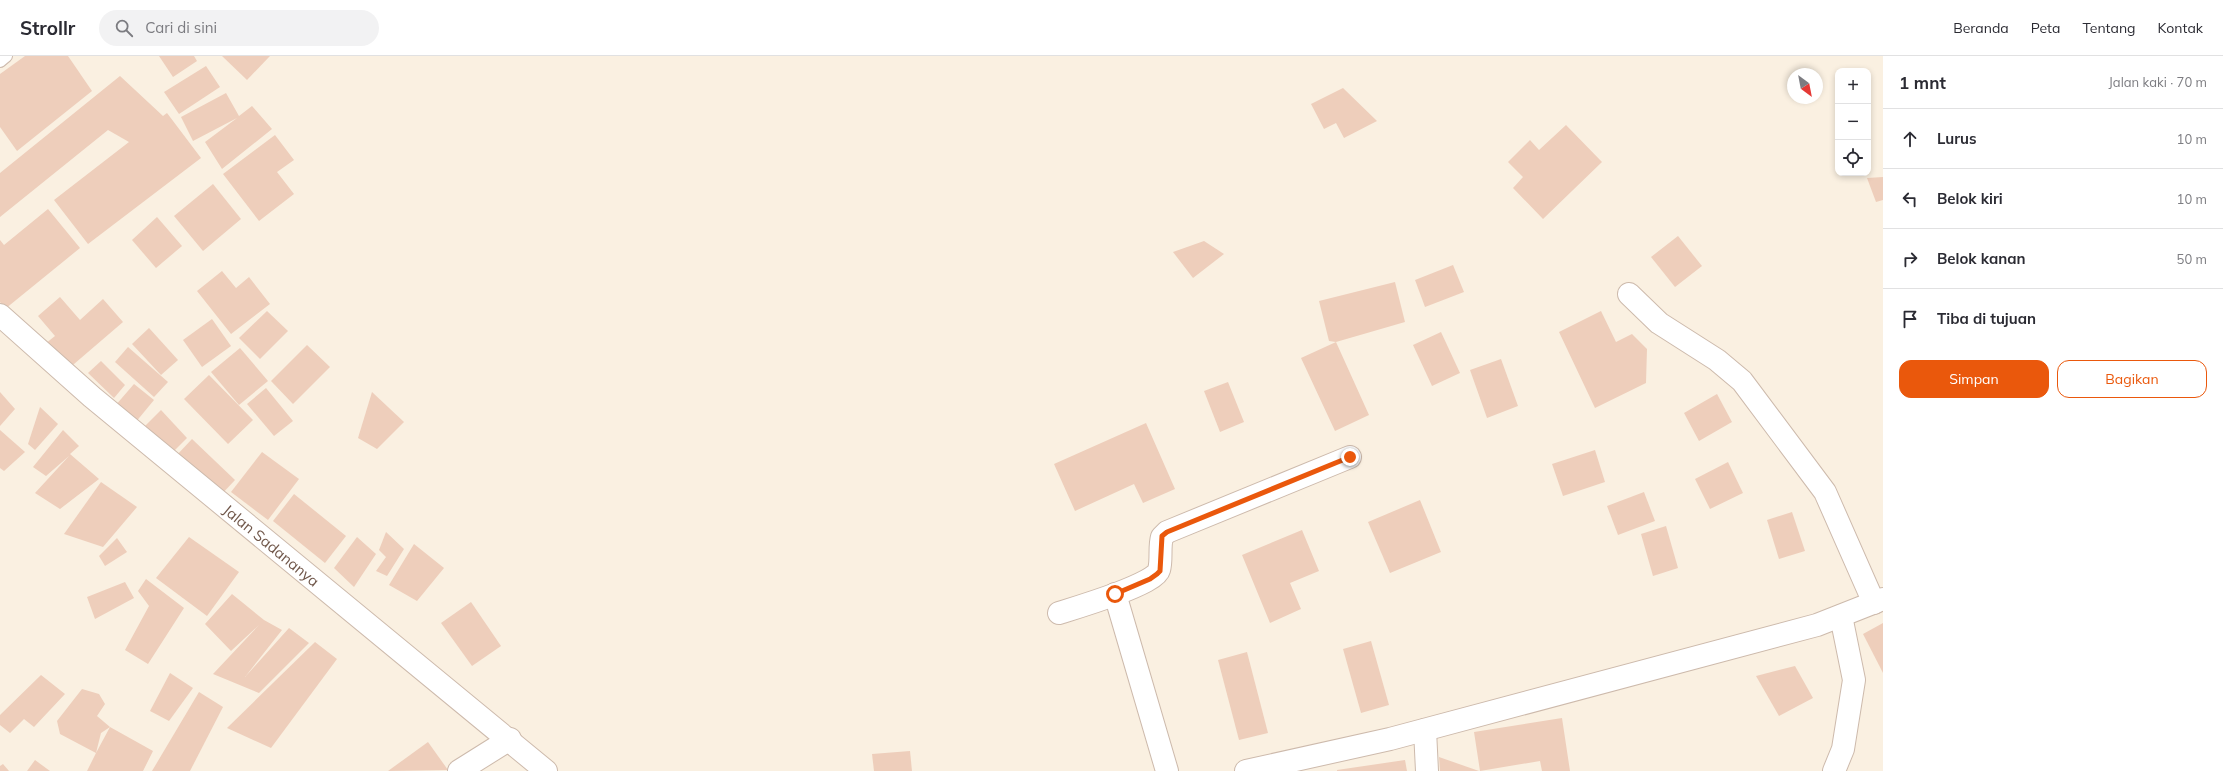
<!DOCTYPE html>
<html lang="id">
<meta charset="utf-8">
<style>
body{margin:0;font-family:Mulish,sans-serif;background:#f2f2f3;color:#2b2b33}
.controls{position:absolute;right:12px;top:12px;display:grid;overflow:hidden;border-radius:8px;box-shadow:0 2px 6px #0003}
.controls button{width:36px;height:36px;display:grid;place-items:center;padding:0;border:0;border-bottom:1px solid #e1e1e2;background:#fff;color:#2b2b33;font:20px sans-serif}
.compass{position:absolute;left:1787px;top:12px;width:36px;height:36px;border-radius:50%;background:#fff;box-shadow:0 2px 6px #0003;rotate:148deg}
.stop{position:absolute;width:12px;height:12px;margin:-9px;border:3px solid #ea580c;border-radius:50%;background:#fff}
.stop.end{background:#ea580c;border-color:#fff;box-shadow:0 1px 4px #0008}
.list{margin:0;padding:0;list-style:none}
h2{display:flex;justify-content:space-between;align-items:center;height:52px;margin:0;padding:0 16px;font-size:17px}
h2 small{font-size:13px;font-weight:400;color:#7c7c81}
.list li{display:grid;grid-template-columns:26px 1fr auto;gap:12px;align-items:center;box-sizing:border-box;height:60px;padding:0 16px;border-top:1px solid #e1e1e2}
.list b{display:block;font-size:15px;white-space:nowrap}
.list em{font-size:13px;font-style:normal;color:#7c7c81}
.actions{display:flex;gap:8px;padding:12px 16px}
.actions a{flex:1;padding:9px 0;border:1px solid #ea580c;border-radius:12px;text-align:center;font-size:14px;color:#ea580c}
.actions .main{background:#ea580c;color:#fff}
.icon{flex:none;width:22px;height:22px;fill:none;stroke:currentColor;stroke-width:2;stroke-linecap:round;stroke-linejoin:round}
.map{position:relative;flex:none;width:1883px;height:715px;overflow:hidden}
header{display:flex;align-items:center;gap:24px;box-sizing:border-box;height:56px;padding:0 20px;background:#fff;border-bottom:1px solid #e1e1e2}
header strong{font-size:19px}
nav{display:flex;gap:22px;margin-inline-start:auto;font-size:14px}
.search{width:280px;height:36px;background:#f2f2f3;display:flex;align-items:center;gap:10px;box-sizing:border-box;padding:0 14px;border-radius:22px;color:#7c7c81;font-size:15px}
main{display:flex}
aside{flex:1;background:#fff}
.map>svg:first-child{display:block}
.building{fill:#eecebb;fill-rule:evenodd}
.lines{fill:none;stroke-linecap:round;stroke-linejoin:round}
.service-casing{stroke:#cdbaac;stroke-width:14}
.minor-casing{stroke:#cdbaac;stroke-width:24}
.tertiary-casing{stroke:#cdbaac;stroke-width:24}
.service{stroke:#fff;stroke-width:12}
.minor{stroke:#fff;stroke-width:22}
.tertiary{stroke:#fff;stroke-width:22}
.route{stroke:#ea580c;stroke-width:5}
.labels{text-anchor:middle;dominant-baseline:central;stroke-width:3.5;stroke-linejoin:round;paint-order:stroke}
.street-label{font-size:15px;fill:#70574a;stroke:#fef4e7}
</style>
<header>
<strong>Strollr</strong>
<div class="search"><svg class="icon" aria-label="search" viewBox="0 0 24 24"><circle cx="10" cy="10" r="6"/><path d="M15 15l6 6"/></svg>Cari di sini</div>
<nav><a>Beranda</a><a>Peta</a><a>Tentang</a><a>Kontak</a></nav>
</header>
<main>
<div class="map">
<svg width="1883" height="715" viewBox="0 0 1883 715">
<rect width="100%" height="100%" fill="#faf0e1"/>
<g class="building">
<polygon points="25,0 68,0 92,35 17,95 0,71 0,18"/>
<polygon points="159,0 194,0 197,5 173,21"/>
<polygon points="222,0 270,0 247,24"/>
<polygon points="206,10 220,31 179,58 164,36"/>
<polygon points="120,20 163,60 167,57 201,102 88,188 54,144 129,86 108,74 0,161 0,117"/>
<polygon points="1343,32 1377,65 1344,82 1336,67 1324,73 1311,48"/>
<polygon points="226,37 239,60 252,50 272,73 222,113 205,86 237,62 193,85 181,61"/>
<polygon points="1566,69 1602,106 1543,163 1513,132 1523,121 1508,106 1530,84 1539,94"/>
<polygon points="275,79 294,104 277,116 294,138 259,165 223,118"/>
<polygon points="1883,121 1883,144 1876,146 1867,122"/>
<polygon points="213,128 241,163 203,195 174,160"/>
<polygon points="48,153 80,192 5,253 0,246 0,184 4,189"/>
<polygon points="157,161 182,190 156,212 132,184"/>
<polygon points="1678,180 1702,210 1675,231 1651,201"/>
<polygon points="1204,185 1224,198 1193,222 1173,196"/>
<polygon points="1453,209 1464,236 1425,251 1415,224"/>
<polygon points="222,215 236,232 249,221 270,248 231,278 197,235"/>
<polygon points="1395,226 1405,266 1336,286 1369,359 1335,375 1301,302 1336,286 1329,285 1319,245"/>
<polygon points="60,241 80,264 103,243 123,266 67,314 45,288 55,280 38,260"/>
<polygon points="267,255 288,275 260,303 239,282"/>
<polygon points="1601,255 1616,286 1632,278 1647,293 1646,327 1595,352 1559,276"/>
<polygon points="212,263 231,290 202,311 183,284"/>
<polygon points="149,272 178,304 161,319 132,288"/>
<polygon points="1441,276 1460,317 1432,330 1413,289"/>
<polygon points="307,289 330,311 293,348 271,325"/>
<polygon points="128,291 168,326 154,341 115,306"/>
<polygon points="240,292 268,325 239,349 211,316"/>
<polygon points="1501,303 1518,350 1487,362 1470,314"/>
<polygon points="101,305 125,329 114,342 88,317"/>
<polygon points="209,319 253,364 228,388 184,343"/>
<polygon points="1228,326 1244,366 1220,376 1204,335"/>
<polygon points="134,328 154,344 135,367 115,350"/>
<polygon points="266,332 293,365 274,380 247,348"/>
<polygon points="0,336 15,353 0,370"/>
<polygon points="372,336 404,366 377,393 358,382"/>
<polygon points="1717,338 1732,366 1699,385 1684,357"/>
<polygon points="40,351 58,368 35,394 28,388"/>
<polygon points="161,354 187,382 171,398 144,371"/>
<polygon points="1146,367 1175,433 1143,447 1134,428 1075,455 1054,408"/>
<polygon points="0,374 25,396 4,415 0,412"/>
<polygon points="63,374 79,390 70,398 99,423 60,453 35,437 69,400 46,420 33,411"/>
<polygon points="192,383 235,424 219,441 176,400"/>
<polygon points="1595,394 1605,426 1563,440 1552,408"/>
<polygon points="262,396 299,423 268,464 231,436"/>
<polygon points="1728,406 1743,437 1710,453 1695,423"/>
<polygon points="101,426 137,451 103,491 64,478"/>
<polygon points="1644,436 1655,465 1618,479 1607,450"/>
<polygon points="294,438 346,480 325,507 273,465"/>
<polygon points="1420,444 1441,496 1390,517 1368,466"/>
<polygon points="1792,456 1805,495 1779,503 1767,464"/>
<polygon points="1666,470 1678,512 1653,520 1641,478"/>
<polygon points="1302,474 1319,515 1290,527 1301,553 1270,567 1242,499"/>
<polygon points="386,476 404,493 387,520 376,515 386,501 379,494"/>
<polygon points="189,481 239,516 207,560 156,522"/>
<polygon points="357,481 376,498 354,531 334,512"/>
<polygon points="117,482 127,496 105,510 99,500"/>
<polygon points="414,488 444,512 417,545 389,529"/>
<polygon points="146,523 184,552 148,608 125,594 149,550 138,535"/>
<polygon points="125,526 134,542 95,563 87,541"/>
<polygon points="232,538 264,564 282,574 245,621 289,572 309,587 259,637 213,618 259,569 231,595 205,568"/>
<polygon points="471,546 501,590 472,610 441,567"/>
<polygon points="1883,567 1883,617 1863,578"/>
<polygon points="1371,585 1389,649 1361,657 1343,593"/>
<polygon points="315,586 337,603 271,692 227,672"/>
<polygon points="1247,596 1268,677 1239,684 1218,604"/>
<polygon points="1795,610 1813,642 1779,660 1756,620"/>
<polygon points="170,617 193,632 169,665 150,655"/>
<polygon points="41,619 65,638 34,671 24,663 10,677 0,669 0,659"/>
<path d="M82 633 99 638 105 648 97 660 110 671 153 695 143 715H87L96 697 60 678 57 665ZM110 671 96 697 101 677Z"/>
<polygon points="199,636 223,651 190,715 152,715"/>
<polygon points="1562,662 1570,715 1542,715 1540,705 1480,715 1474,676"/>
<polygon points="428,686 448,714 388,715"/>
<polygon points="910,695 912,715 874,715 872,698"/>
<polygon points="1439,701 1479,715 1440,715"/>
<polygon points="35,704 50,715 27,715"/>
<polygon points="1405,704 1407,715 1337,715 1337,714"/>
<polygon points="3,708 9,715 0,715 0,710"/>
</g>
<g class="lines">
<g class="service-casing">
<polyline id="service" points="0,5 6,0"/>
</g>
<g class="minor-casing">
<g id="minor">
<polyline points="1629,238 1659,267 1717,304 1742,325 1825,436 1874,547"/>
<polyline points="1115,538 1167,715"/>
<path d="M1059 557C1075 552 1156 528 1159 514 1162 504 1159 491 1162 481L1167 476 1350 401"/>
<polyline points="1425,674 1427,715"/>
<polyline points="459,715 510,683"/>
<polyline points="1246,715 1390,683 1817,569 1883,543"/>
<polyline points="1834,715 1843,693 1854,624 1841,560"/>
</g>
</g>
<g class="tertiary-casing">
<g id="tertiary">
<path id="s1" d="M0 259 92 341 546 715"/>
</g>
</g>
<use href="#service" class="service"/>
<use href="#minor" class="minor"/>
<use href="#tertiary" class="tertiary"/>
</g>
<g class="lines">
<polyline class="route" points="1115,538 1150,523 1157,518 1160,515 1162,480 1167,476 1350,401"/>
</g>
<g class="labels">
<g class="street-label">
<text stroke="none"><textPath href="#s1" startOffset="356">Jalan Sadananya</textPath></text>
</g>
</g>
</svg>
<div class="controls">
<button>+</button>
<button>−</button>
<button><svg class="icon" aria-label="locate" viewBox="0 0 24 24"><circle cx="12" cy="12" r="6"/><path d="M12 2v4M12 18v4M2 12h4M18 12h4"/></svg></button>
</div>
<svg class="compass" viewBox="-18 -18 36 36"><path d="M0-13l5 13h-10z" fill="#e53935"/><path d="M0 13l5-13h-10z" fill="#7c7c81"/></svg>
<div class="stop" style="left:1115px;top:538px"></div>
<div class="stop end" style="left:1350px;top:401px"></div>
</div>
<aside>
<h2>1 mnt<small>Jalan kaki · 70 m</small></h2>
<ul class="list">
<li><svg class="icon" aria-label="ahead" viewBox="0 0 24 24"><path d="M12 20V5M6 11l6-6 6 6"/></svg><div><b>Lurus</b></div><em>10 m</em></li>
<li><svg class="icon" aria-label="left" viewBox="0 0 24 24"><path d="M17 20v-9H6M10 6l-5 5 5 5"/></svg><div><b>Belok kiri</b></div><em>10 m</em></li>
<li><svg class="icon" aria-label="right" viewBox="0 0 24 24"><path d="M7 20v-9h11M14 6l5 5-5 5"/></svg><div><b>Belok kanan</b></div><em>50 m</em></li>
<li><svg class="icon" aria-label="arrive" viewBox="0 0 24 24"><path d="M6 21V4h12l-3 4 3 4H6"/></svg><div><b>Tiba di tujuan</b></div></li>
</ul>
<div class="actions"><a class="main">Simpan</a><a>Bagikan</a></div>
</aside>
</main>
